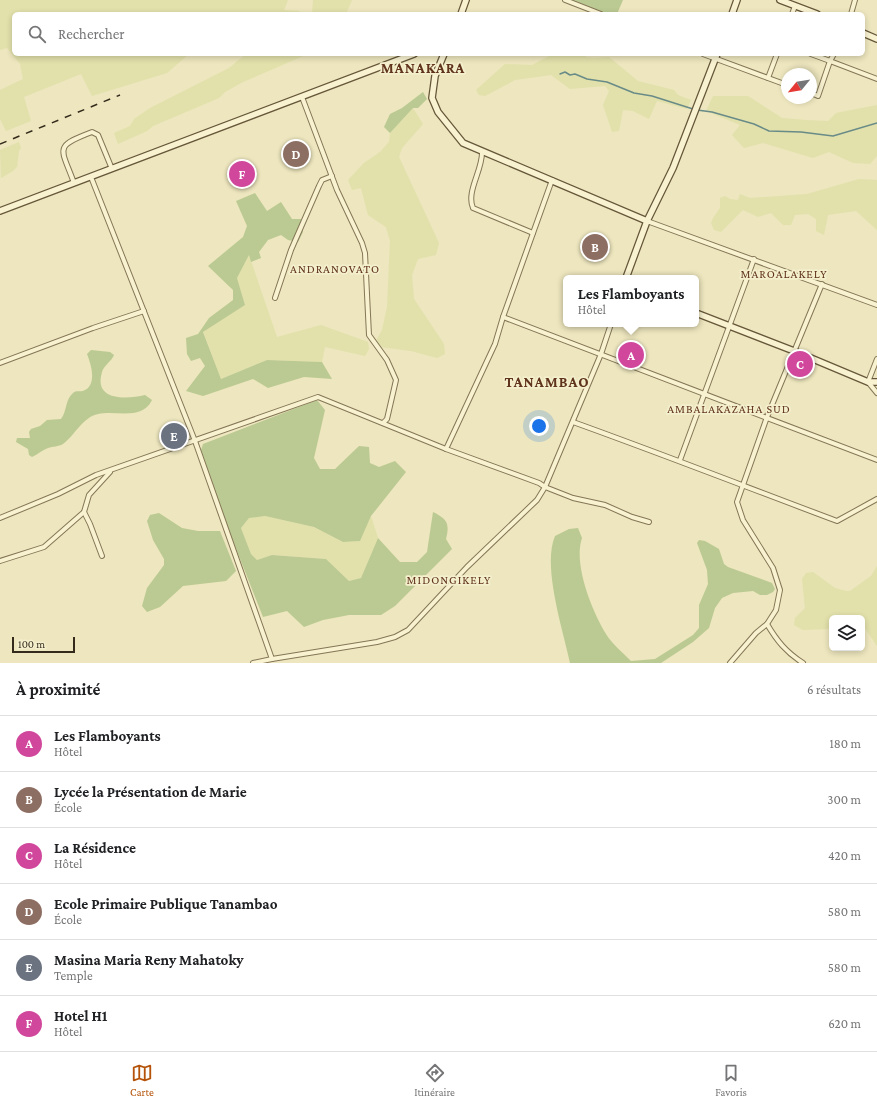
<!DOCTYPE html>
<html lang="fr">
<meta charset="utf-8">
<style>
body{margin:0;font-family:"Crimson Pro",serif;background:#f2f2f2;color:#202124}
.controls{position:absolute;right:12px;bottom:12px;display:grid;overflow:hidden;border-radius:6px;box-shadow:0 2px 6px #0003}
.controls button{width:36px;height:36px;display:grid;place-items:center;padding:0;border:0;border-bottom:1px solid #e0e0e0;background:#fff;color:#202124;font:20px sans-serif}
.compass{position:absolute;left:781px;top:68px;width:36px;height:36px;border-radius:50%;background:#fff;box-shadow:0 2px 6px #0003;rotate:240deg}
.scale{position:absolute;left:12px;bottom:10px;width:63px;box-sizing:border-box;padding-left:4px;border:2px solid #342b1c;border-top:0;font-size:11px;line-height:14px;white-space:nowrap;color:#342b1c;-webkit-text-stroke:3px #f4efcd;paint-order:stroke}
.you{position:absolute;left:539px;top:426px;width:14px;height:14px;margin:-10px;border:3px solid #fff;border-radius:50%;background:#1a73e8;box-shadow:0 0 0 6px #1a73e833}
.badge{display:grid;place-items:center;width:26px;height:26px;border-radius:50%;background:#b45309;color:#fff;font-size:13px;font-weight:700}
.pin{position:absolute;translate:-50% -50%;border:2px solid #fff;box-shadow:0 1px 4px #0006}
.popup{position:absolute;left:563px;top:275px;width:136px;height:52px;box-sizing:border-box;display:grid;place-content:center;border-radius:6px;background:#fff;filter:drop-shadow(0 1px 3px #0005);font-size:13px;white-space:nowrap;color:#757577}
.popup b{font-size:15px;color:#202124}
.popup::after{content:'';position:absolute;left:50%;top:100%;margin-left:-8px;border:8px solid transparent;border-top-color:#fff}
.list{margin:0;padding:0;list-style:none}
h2{display:flex;justify-content:space-between;align-items:center;height:52px;margin:0;padding:0 16px;font-size:17px}
h2 small{font-size:13px;font-weight:400;color:#757577}
.list li{display:grid;grid-template-columns:26px 1fr auto;gap:12px;align-items:center;box-sizing:border-box;height:56px;padding:0 16px;border-top:1px solid #e0e0e0}
.list b{display:block;font-size:15px;white-space:nowrap}
.list p{margin:0;font-size:13px;white-space:nowrap;color:#757577}
.list em{font-size:13px;font-style:normal;color:#757577}
.icon{flex:none;width:22px;height:22px;fill:none;stroke:currentColor;stroke-width:2;stroke-linecap:round;stroke-linejoin:round}
.map{position:relative;flex:none;width:877px;height:663px;overflow:hidden}
.search{position:absolute;background:#fff;box-shadow:0 2px 6px #0003;left:12px;right:12px;top:12px;height:44px;display:flex;align-items:center;gap:10px;box-sizing:border-box;padding:0 14px;border-radius:6px;color:#757577;font-size:15px}
.sheet{height:388px;background:#fff}
nav{display:flex;justify-content:space-around;align-items:center;box-sizing:border-box;height:56px;border-top:1px solid #e0e0e0;background:#fff;font-size:11px;color:#757577}
nav a{display:grid;justify-items:center;gap:2px}
nav .on{color:#b45309}
.map>svg:first-child{display:block}
.farmland{fill:#e2e1ab}
.green{fill:#bbca92}
.lines{fill:none;stroke-linecap:round;stroke-linejoin:round}
.stream{stroke:#698b88;stroke-width:1.5}
.street-casing{stroke:#847657;stroke-width:6}
.secondary-casing{stroke:#66573a;stroke-width:8}
.street{stroke:#f8f2d0;stroke-width:4}
.secondary{stroke:#f8f2d0;stroke-width:5.5}
.rail{stroke:#342b1c;stroke-width:1.5;stroke-dasharray:7 7;stroke-linecap:butt}
.labels{text-anchor:middle;dominant-baseline:central;stroke-width:3.5;stroke-linejoin:round;paint-order:stroke}
.neighbourhood-label{font-size:12px;letter-spacing:1px;fill:#60341c;stroke:#f4efcd}
.district-label{font-size:15px;font-weight:bold;letter-spacing:1px;fill:#60341c;stroke:#f4efcd}
</style>
<div class="map">
<svg width="877" height="663" viewBox="0 0 877 663">
<rect width="100%" height="100%" fill="#ede6be"/>
<g class="farmland">
<polygon points="0,0 288,0 284,10 299,11 301,14 14,14 14,54 189,54 167,73 92,96 81,74 24,97 31,121 6,131 0,119 0,90 23,79 20,64 7,48 0,50"/>
<polygon points="313,0 352,0 346,14 312,14"/>
<polygon points="246,54 308,54 243,82 225,92 219,98 153,126 147,131 118,144 114,133 130,126 134,119 150,108 229,68"/>
<polygon points="553,54 584,54 586,57 593,58 609,57 638,81 674,90 678,95 691,100 687,109 657,101 649,119 633,111 623,110 619,131 612,132 603,105 609,91 605,86 570,89 551,75 515,80 485,96 479,95 476,90 505,64 532,65"/>
<polygon points="713,96 748,96 782,118 806,120 828,121 836,113 877,105 877,156 870,164 853,163 829,152 813,158 763,143 744,148 732,135 740,125 706,111"/>
<polygon points="413,108 423,124 402,148 399,157 439,243 436,255 418,259 412,275 414,299 444,344 445,354 437,358 411,351 380,347 376,341 382,330 387,307 390,241 386,227 368,215 361,188 352,190 348,180 364,163 380,152 389,142 390,133"/>
<polygon points="19,142 21,148 19,151 17,167 13,171 1,178 0,150"/>
<polygon points="859,179 877,180 877,230 856,211 828,215 824,235 816,231 816,219 808,214 795,215 791,225 783,225 771,213 758,217 743,210 721,232 714,230 711,223 713,218 720,208 720,198 725,196 730,199 738,200 740,194 750,198 807,194"/>
<polygon points="249,255 277,337 321,325 368,342 369,349 365,356 325,347 322,362 267,360 221,379 203,331 245,305 237,278"/>
<polygon points="265,516 314,527 343,542 359,541 371,516 378,538 361,578 349,581 326,559 273,555 257,560 251,554 241,528 249,518"/>
<polygon points="877,566 877,646 862,624 862,618 832,618 832,628 829,629 803,630 794,625 795,618 805,608 802,579 806,573 813,572 835,588 846,591 850,591 871,576"/>
</g>
<g class="green">
<polygon points="566,0 623,0 617,14 600,14"/>
<polygon points="423,92 427,99 418,108 413,108 390,133 384,127 390,114 402,108"/>
<polygon points="255,193 267,211 281,202 292,219 301,219 303,232 298,242 288,240 281,235 268,240 259,252 261,258 251,262 249,255 237,278 245,305 203,332 221,379 267,360 322,362 332,379 304,377 268,388 253,379 203,396 186,391 205,366 200,358 191,361 187,354 186,338 198,334 209,318 233,300 233,290 208,266 243,237 247,226 236,201"/>
<path d="M91 350 110 352 114 355C111 362 104 365 102 372 93 402 128 399 145 395L152 400C142 421 116 410 98 414 83 417 75 435 63 444 58 447 53 446 48 448 42 450 37 455 32 457L29 455 28 449 16 442 17 438H30L29 432 31 429 40 426 47 420 61 419C67 411 65 401 72 394 75 390 79 392 83 391 98 386 91 364 87 354Z"/>
<path d="M317 400 325 410 314 458 320 469H335L359 446 369 447 370 463 379 467 395 461 406 472 371 516 360 541 343 542 314 527 265 516 249 518 241 528 251 554 257 560 272 555 326 559 349 581 361 578 378 538 400 562H417L427 552 433 512C447 519 450 523 446 539L452 549 395 606 381 615H349L323 620 304 627 287 611 263 617 229 531 201 450 203 444Z"/>
<polygon points="159,513 182,528 198,531 220,531 236,571 226,581 183,586 160,607 147,612 142,606 147,588 164,565 164,559 153,540 147,521 150,515"/>
<path d="M578 528 582 538C573 564 592 611 606 634 612 644 623 653 631 661L655 659 693 635 699 628V605L708 584 707 570 697 543 699 540 705 541 719 549 724 564 728 567 772 583 775 589 773 592 767 595H760L753 591 733 593 722 598 715 608 709 628 693 642 661 663H570C563 630 542 566 555 536L569 529Z"/>
</g>
<g class="lines">
<g class="stream">
<polyline points="560,74 565,72 570,75 575,74 587,79 607,82 634,93 652,96 693,109"/>
<polyline points="697,110 712,112 754,124 769,131 801,132 833,136 877,123"/>
</g>
<g class="street-casing">
<g id="street">
<polyline points="565,0 601,14"/>
<polyline points="792,14 795,6"/>
<polyline points="851,14 855,0"/>
<polyline points="703,54 787,85"/>
<polyline points="811,54 830,61 834,54"/>
<polyline points="768,78 777,54"/>
<polyline points="811,93 818,96 830,61 877,79"/>
<polyline points="302,97 337,190 362,243 365,253 369,335 387,360 396,380 387,419 383,423"/>
<path d="M482 153C482 171 466 192 473 208L533 233"/>
<polyline points="91,177 195,441 272,659 377,642 395,637 408,630 467,567 537,500 545,487 573,498 605,505 632,517 649,522"/>
<polyline points="552,180 503,317 495,344 446,449 539,483 545,487 601,354 611,324"/>
<path d="M74 183C61 147 53 147 92 132L98 135 112 169"/>
<polyline points="647,221 877,305"/>
<polyline points="275,298 291,250 319,186 322,180 332,176"/>
<polyline points="503,317 877,460"/>
<polyline points="877,359 868,382 877,393"/>
<polyline points="0,363 93,328 144,311"/>
<path d="M573 422C662 454 749 488 837 521L877 499"/>
<polyline points="680,460 754,259"/>
<polyline points="84,512 90,524 102,556"/>
<polyline points="0,518 58,494 96,475 318,397 446,449"/>
<polyline points="0,561 44,547 84,512 89,495 110,472"/>
<path d="M767 624C777 641 786 652 803 663"/>
<polyline points="253,663 272,659"/>
<polyline points="730,663 756,633 767,624 776,610 780,590 773,568 743,520 737,502 767,417 822,284"/>
</g>
</g>
<g class="secondary-casing">
<g id="secondary">
<polyline points="780,0 817,14"/>
<polyline points="461,14 466,0"/>
<polyline points="732,14 737,0"/>
<polyline points="863,33 877,39"/>
<polyline points="444,54 435,76 432,98 438,112 463,143 647,221"/>
<polyline points="0,211 414,54"/>
<polyline points="626,278 647,221 673,168 717,54"/>
<polyline points="696,313 794,351 868,382 877,382"/>
</g>
</g>
<use href="#street" class="street"/>
<use href="#secondary" class="secondary"/>
<polyline class="rail" points="0,144 120,95"/>
</g>
<g class="labels">
<g class="neighbourhood-label">
<text x="335" y="269">ANDRANOVATO</text>
<text x="784" y="274">MAROALAKELY</text>
<text x="729" y="409">AMBALAKAZAHA SUD</text>
<text x="449" y="580">MIDONGIKELY</text>
</g>
<g class="district-label">
<text x="423" y="68">MANAKARA</text>
<text x="547" y="382">TANAMBAO</text>
</g>
</g>
</svg>
<div class="controls">
<button><svg class="icon" aria-label="layers" viewBox="0 0 24 24"><path d="M12 4l9 5-9 5-9-5zM3 14l9 5 9-5"/></svg></button>
</div>
<svg class="compass" viewBox="-18 -18 36 36"><path d="M0-13l5 13h-10z" fill="#e53935"/><path d="M0 13l5-13h-10z" fill="#757577"/></svg>
<div class="scale">100 m</div>
<div class="you"></div>
<div class="pin badge" style="left:631px;top:355px;background:#d1479c">A</div>
<div class="popup"><b>Les Flamboyants</b>Hôtel</div>
<div class="pin badge" style="left:595px;top:247px;background:#8d6e63">B</div>
<div class="pin badge" style="left:800px;top:364px;background:#d1479c">C</div>
<div class="pin badge" style="left:296px;top:154px;background:#8d6e63">D</div>
<div class="pin badge" style="left:174px;top:436px;background:#6b7280">E</div>
<div class="pin badge" style="left:242px;top:174px;background:#d1479c">F</div>
<div class="search"><svg class="icon" aria-label="search" viewBox="0 0 24 24"><circle cx="10" cy="10" r="6"/><path d="M15 15l6 6"/></svg>Rechercher</div>
</div>
<section class="sheet">
<h2>À proximité<small>6 résultats</small></h2>
<ul class="list">
<li><span class="badge" style="background:#d1479c">A</span><div><b>Les Flamboyants</b><p>Hôtel</p></div><em>180 m</em></li>
<li><span class="badge" style="background:#8d6e63">B</span><div><b>Lycée la Présentation de Marie</b><p>École</p></div><em>300 m</em></li>
<li><span class="badge" style="background:#d1479c">C</span><div><b>La Résidence</b><p>Hôtel</p></div><em>420 m</em></li>
<li><span class="badge" style="background:#8d6e63">D</span><div><b>Ecole Primaire Publique Tanambao</b><p>École</p></div><em>580 m</em></li>
<li><span class="badge" style="background:#6b7280">E</span><div><b>Masina Maria Reny Mahatoky</b><p>Temple</p></div><em>580 m</em></li>
<li><span class="badge" style="background:#d1479c">F</span><div><b>Hotel H1</b><p>Hôtel</p></div><em>620 m</em></li>
</ul>
</section>
<nav>
<a class="on"><svg class="icon" aria-label="map" viewBox="0 0 24 24"><path d="M3 6l6-2 6 2 6-2v14l-6 2-6-2-6 2zM9 4v14M15 6v14"/></svg>Carte</a>
<a><svg class="icon" aria-label="directions" viewBox="0 0 24 24"><path d="M12 3l9 9-9 9-9-9zM9 14v-3h6M13 9l2 2-2 2"/></svg>Itinéraire</a>
<a><svg class="icon" aria-label="saved" viewBox="0 0 24 24"><path d="M7 4h10v16l-5-4-5 4z"/></svg>Favoris</a>
</nav>
